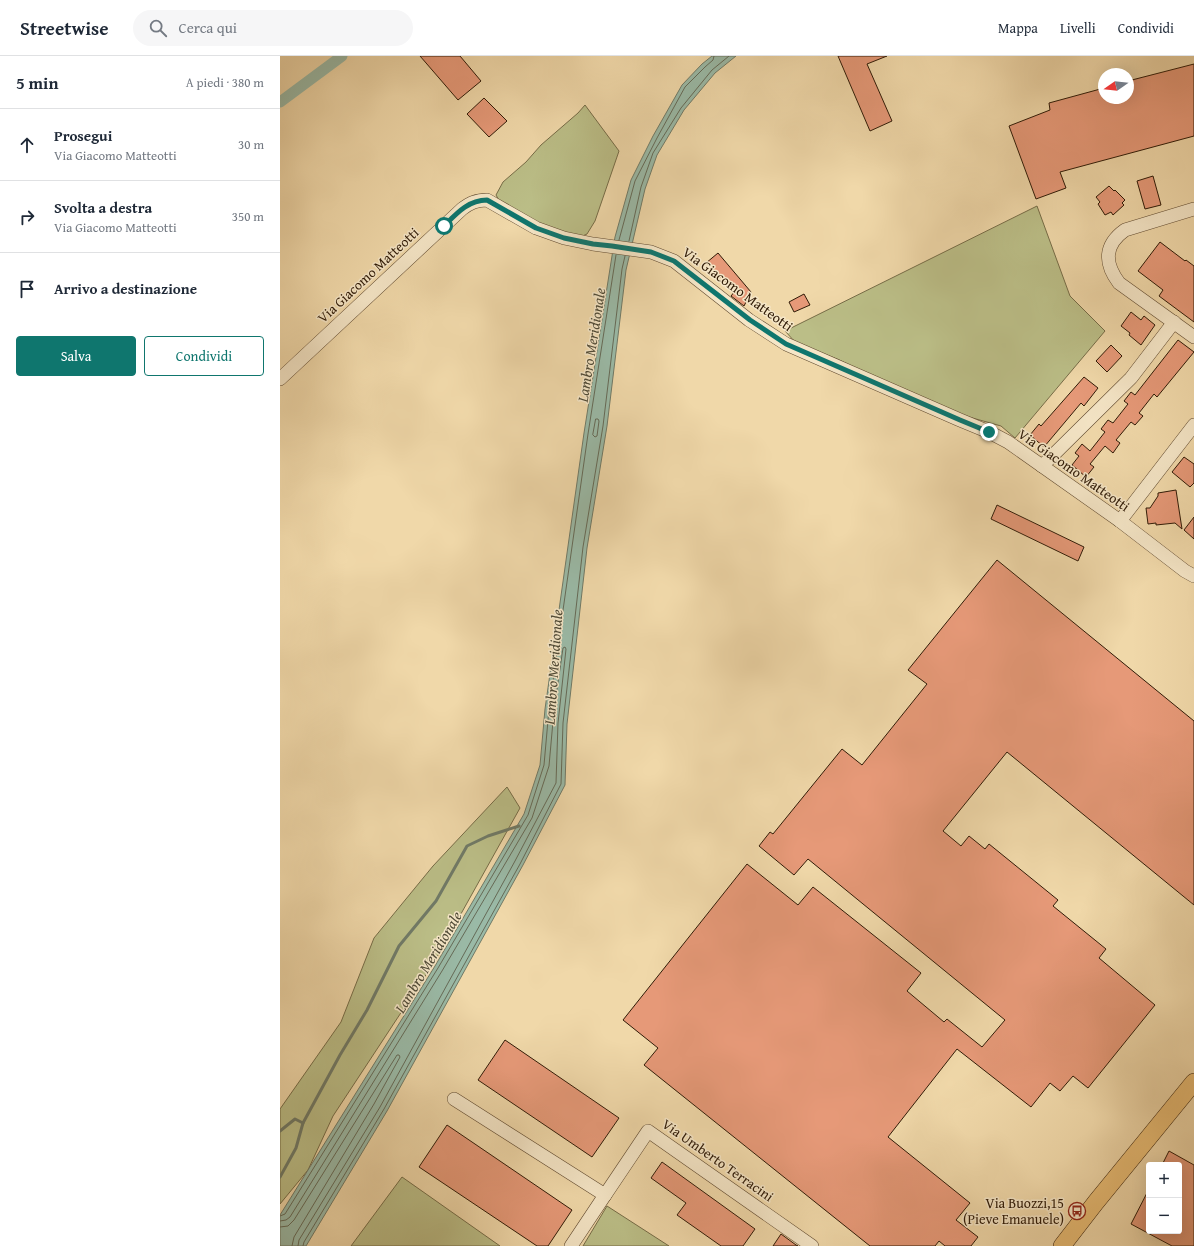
<!DOCTYPE html>
<html lang="it">
<meta charset="utf-8">
<style>
body{margin:0;font-family:"Gentium Book Plus",serif;background:#f6f6f7;color:#1f2937}
.controls{position:absolute;right:12px;bottom:12px;display:grid;overflow:hidden;border-radius:4px;box-shadow:0 4px 16px #0002}
.controls button{width:36px;height:36px;display:grid;place-items:center;padding:0;border:0;border-bottom:1px solid #e0e1e3;background:#fff;color:#1f2937;font:20px sans-serif}
.compass{position:absolute;left:818px;top:12px;width:36px;height:36px;border-radius:50%;background:#fff;box-shadow:0 4px 16px #0002;rotate:256deg}
.stop{position:absolute;width:12px;height:12px;margin:-9px;border:3px solid #0f766e;border-radius:50%;background:#fff}
.stop.end{background:#0f766e;border-color:#fff;box-shadow:0 1px 4px #0008}
.list{margin:0;padding:0;list-style:none}
h2{display:flex;justify-content:space-between;align-items:center;height:52px;margin:0;padding:0 16px;font-size:17px}
h2 small{font-size:13px;font-weight:400;color:#747a83}
.list li{display:grid;grid-template-columns:26px 1fr auto;gap:12px;align-items:center;box-sizing:border-box;height:72px;padding:0 16px;border-top:1px solid #e0e1e3}
.list b{display:block;font-size:15px;white-space:nowrap}
.list p{margin:0;font-size:13px;white-space:nowrap;color:#747a83}
.list em{font-size:13px;font-style:normal;color:#747a83}
.actions{display:flex;gap:8px;padding:12px 16px}
.actions a{flex:1;padding:9px 0;border:1px solid #0f766e;border-radius:4px;text-align:center;font-size:14px;color:#0f766e}
.actions .main{background:#0f766e;color:#fff}
.icon{flex:none;width:22px;height:22px;fill:none;stroke:currentColor;stroke-width:2;stroke-linecap:round;stroke-linejoin:round}
.map{position:relative;flex:none;width:914px;height:1190px;overflow:hidden}
header{display:flex;align-items:center;gap:24px;box-sizing:border-box;height:56px;padding:0 20px;background:#fff;border-bottom:1px solid #e0e1e3}
header strong{font-size:19px}
nav{display:flex;gap:22px;margin-inline-start:auto;font-size:14px}
.search{width:280px;height:36px;background:#f6f6f7;display:flex;align-items:center;gap:10px;box-sizing:border-box;padding:0 14px;border-radius:22px;color:#747a83;font-size:15px}
main{display:flex}
aside{flex:1;background:#fff}
.map>svg:first-child{display:block}
.green{fill:#bbbe87;stroke:#766c47}
.water{fill:#9abaa7;stroke:#707a67}
.lines{fill:none;stroke-linecap:round;stroke-linejoin:round}
.shore{stroke:#656a57;stroke-width:1}
.stream{stroke:#707a67;stroke-width:3}
.canal{stroke:#9abaa7;stroke-width:11}
.building{fill:#e69978;stroke:#301b07}
.minor-casing{stroke:#604a30;stroke-width:14}
.major-casing{stroke:#301b07;stroke-width:18}
.minor{stroke:#f5e6c7;stroke-width:13}
.major{stroke:#e8bc74;stroke-width:17}
.route{stroke:#0f766e;stroke-width:5}
.labels{text-anchor:middle;dominant-baseline:central;stroke-width:3;stroke-linejoin:round;paint-order:stroke}
.street-label{font-size:14px;fill:#301b07;stroke:#f5e6c7}
.poi-label{font-size:14px;fill:#301b07;stroke:#f5e6c7;text-anchor:end}
.water-label{font-size:15px;font-style:italic;fill:#504b37;stroke:#f5e6c7}
</style>
<header>
<strong>Streetwise</strong>
<div class="search"><svg class="icon" aria-label="search" viewBox="0 0 24 24"><circle cx="10" cy="10" r="6"/><path d="M15 15l6 6"/></svg>Cerca qui</div>
<nav><a>Mappa</a><a>Livelli</a><a>Condividi</a></nav>
</header>
<main>
<aside>
<h2>5 min<small>A piedi · 380 m</small></h2>
<ul class="list">
<li><svg class="icon" aria-label="ahead" viewBox="0 0 24 24"><path d="M12 20V5M6 11l6-6 6 6"/></svg><div><b>Prosegui</b><p>Via Giacomo Matteotti</p></div><em>30 m</em></li>
<li><svg class="icon" aria-label="right" viewBox="0 0 24 24"><path d="M7 20v-9h11M14 6l5 5-5 5"/></svg><div><b>Svolta a destra</b><p>Via Giacomo Matteotti</p></div><em>350 m</em></li>
<li><svg class="icon" aria-label="arrive" viewBox="0 0 24 24"><path d="M6 21V4h12l-3 4 3 4H6"/></svg><div><b>Arrivo a destinazione</b></div></li>
</ul>
<div class="actions"><a class="main">Salva</a><a>Condividi</a></div>
</aside>
<div class="map">
<svg width="914" height="1190" viewBox="0 0 914 1190">
<rect width="100%" height="100%" fill="#f0d8a9"/>
<filter id="stains"><feTurbulence type="fractalNoise" baseFrequency=".005" numOctaves="4"/><feColorMatrix values="0 0 0 0 .2 0 0 0 0 .09 0 0 0 0 .02 0 0 0 .5 -.17"/></filter>
<radialGradient id="worn" r=".72"><stop offset=".6" stop-color="#630" stop-opacity="0"/><stop offset="1" stop-color="#630" stop-opacity=".3"/></radialGradient>
<g class="green">
<polygon points="305,49 339,95 315,165 307,178 298,182 266,172 221,148 216,139 223,126 246,106 261,89 298,57"/>
<polygon points="757,150 790,240 825,275 735,382 721,370 689,361 636,341 557,303 516,287 505,275"/>
<polygon points="227,731 240,752 153,908 53,1060 28,1114 0,1148 0,1053 61,966 94,882 153,810"/>
<polygon points="122,1121 220,1190 71,1190"/>
<polygon points="327,1150 389,1190 303,1190"/>
</g>
<polygon class="water" points="432,0 456,0 435,17 404,54 377,99 365,133 346,214 327,370 307,492 287,668 285,729 243,809 107,1055 26,1190 0,1190 0,1159 155,910 244,758 260,709 265,653 304,377 335,181 351,124 373,80 402,29 422,8"/>
<g class="lines">
<g class="shore">
<polyline points="339,184 355,125 377,82 405,31 425,11 433,4 434,0"/>
<polyline points="349,185 361,131 373,97 401,52 432,14 449,0"/>
<polygon points="316,363 318,363 319,365 317,380 315,381 313,379"/>
<polyline points="0,1160 5,1158 158,912 248,759 264,709 269,653 308,378 336,199"/>
<polyline points="0,1165 6,1164 10,1161 162,915 252,762 269,710 274,654 283,592 285,591 286,593 278,667 276,727 235,805 100,1051 19,1184 18,1190"/>
<polyline points="0,1171 8,1170 14,1164 117,999 119,999 120,1001 94,1048 14,1181 12,1190"/>
<polyline points="23,1190 24,1186 104,1053 240,808 281,728 283,667 303,491 323,370 342,213 345,200"/>
</g>
<g class="stream">
<polyline points="0,1075 15,1063 23,1067"/>
<polyline points="0,1121 16,1092 23,1067 60,999 87,954 119,890 156,845 187,790 208,780 239,770"/>
</g>
<polyline class="canal" points="0,46 62,0"/>
</g>
<g class="building">
<polygon points="140,0 180,0 201,25 178,44"/>
<polygon points="558,0 607,0 587,8 612,65 590,75"/>
<polygon points="914,8 914,80 780,116 786,132 756,143 729,70 770,54 769,47 824,32 824,42 848,42 848,25"/>
<polygon points="204,42 227,65 209,81 187,58"/>
<polygon points="873,120 881,149 865,153 857,125"/>
<polygon points="829,130 834,135 835,134 845,144 842,147 844,149 833,159 831,156 825,159 818,148 820,146 816,141"/>
<polygon points="880,186 905,205 906,204 914,210 914,266 879,240 883,234 858,215"/>
<polygon points="438,197 471,236 464,250 451,240 455,235 426,207"/>
<polygon points="524,238 530,249 514,256 509,246"/>
<polygon points="851,256 861,264 864,260 875,269 861,289 849,279 850,277 841,270"/>
<polygon points="898,284 914,296 877,341 874,338 859,357 863,360 855,369 851,366 836,384 840,387 833,397 825,390 810,408 814,411 806,421 792,409 799,400 795,397 802,388 810,395 825,376 821,373 828,364 833,367 848,348 844,345 851,336 855,339"/>
<polygon points="831,289 842,300 827,316 816,305"/>
<polygon points="804,321 818,332 804,350 801,347 764,391 750,379 759,368 761,370"/>
<polygon points="904,401 914,408 914,427 910,431 892,416"/>
<polygon points="896,434 902,473 895,467 876,469 876,467 868,468 866,452 870,452 878,440 878,437"/>
<polygon points="717,449 804,491 798,505 711,463"/>
<polygon points="914,461 914,483 904,474"/>
<polygon points="717,504 914,665 914,849 727,696 663,775 681,790 689,780 705,793 709,788 778,844 773,850 826,893 819,902 875,949 808,1032 793,1020 780,1035 770,1027 751,1051 677,993 608,1081 690,1147 676,1164 698,1181 691,1190 665,1190 659,1185 655,1190 590,1190 364,1009 378,992 343,964 467,808 518,849 533,831 641,917 627,935 664,966 667,963 702,991 725,964 528,803 514,819 479,790 490,776 493,778 562,693 582,709 647,628 628,614"/>
<polygon points="225,984 339,1062 312,1101 198,1024"/>
<polygon points="167,1069 292,1154 268,1190 257,1190 139,1111"/>
<polygon points="889,1095 914,1109 914,1190 892,1190 851,1168 869,1133 869,1175 899,1175 899,1109 882,1109"/>
<polygon points="382,1106 475,1173 463,1190 441,1190 397,1159 406,1147 371,1122"/>
<polygon points="501,1178 516,1189 518,1190 493,1190"/>
</g>
<g class="lines">
<g class="minor-casing">
<g id="minor">
<path d="M914 153 845 174C824 189 824 207 839 227L914 281"/>
<path d="M0 323 182 153C190 147 196 144 207 144L256 172 284 182 313 188 371 196 394 205 469 264 506 288 680 364 709 376 728 386 840 465 905 515 914 520"/>
<polyline points="762,410 851,322 894,266"/>
<polyline points="840,465 914,369"/>
<polyline points="174,1043 325,1139 368,1075 532,1190"/>
<polyline points="291,1190 325,1139"/>
</g>
</g>
<g class="major-casing">
<polyline id="major" points="782,1190 816,1146 914,1026"/>
</g>
<use href="#minor" class="minor"/>
<use href="#major" class="major"/>
</g>
<g class="lines">
<path class="route" d="M164 170C176 158 188 144 207 144L256 172 284 182 313 188 332 190 371 196 394 205 470 264 506 288 680 364 709 376"/>
</g>
<defs>
<g id="bus-ring" transform="scale(0.9)"><circle r="9.5" fill="#f5e6c7" stroke="#8f2418" stroke-width="1.5"/><path d="M-5-6H5V4H4V6H2V4H-2V6H-4V4H-5ZM-3.5-4V0h7V-4ZM-3.5 1.2v1.5H-2V1.2ZM2 1.2v1.5H3.5V1.2Z" fill="#8f2418"/></g>
</defs>
<g fill-rule="evenodd">
<use href="#bus-ring" x="797" y="1155"/>
</g>
<g class="labels">
<g class="street-label">
<text transform="translate(88 219) rotate(-43)">Via Giacomo Matteotti</text>
<text transform="translate(458 233) rotate(36)">Via Giacomo Matteotti</text>
<text transform="translate(794 414) rotate(35)">Via Giacomo Matteotti</text>
<text transform="translate(438 1104) rotate(35)">Via Umberto Terracini</text>
</g>
<g class="poi-label">
<text x="784" y="1147">Via Buozzi,15<tspan x="784" dy="16">(Pieve Emanuele)</tspan></text>
</g>
<g class="water-label">
<text transform="translate(311 289) rotate(-81)">Lambro Meridionale</text>
<text transform="translate(273 611) rotate(-86)">Lambro Meridionale</text>
<text transform="translate(148 906) rotate(-59)">Lambro Meridionale</text>
</g>
</g>
<rect width="100%" height="100%" filter="url(#stains)"/>
<rect width="100%" height="100%" fill="url(#worn)"/>
</svg>
<div class="controls">
<button>+</button>
<button>−</button>
</div>
<svg class="compass" viewBox="-18 -18 36 36"><path d="M0-13l5 13h-10z" fill="#e53935"/><path d="M0 13l5-13h-10z" fill="#747a83"/></svg>
<div class="stop" style="left:164px;top:170px"></div>
<div class="stop end" style="left:709px;top:376px"></div>
</div>
</main>
